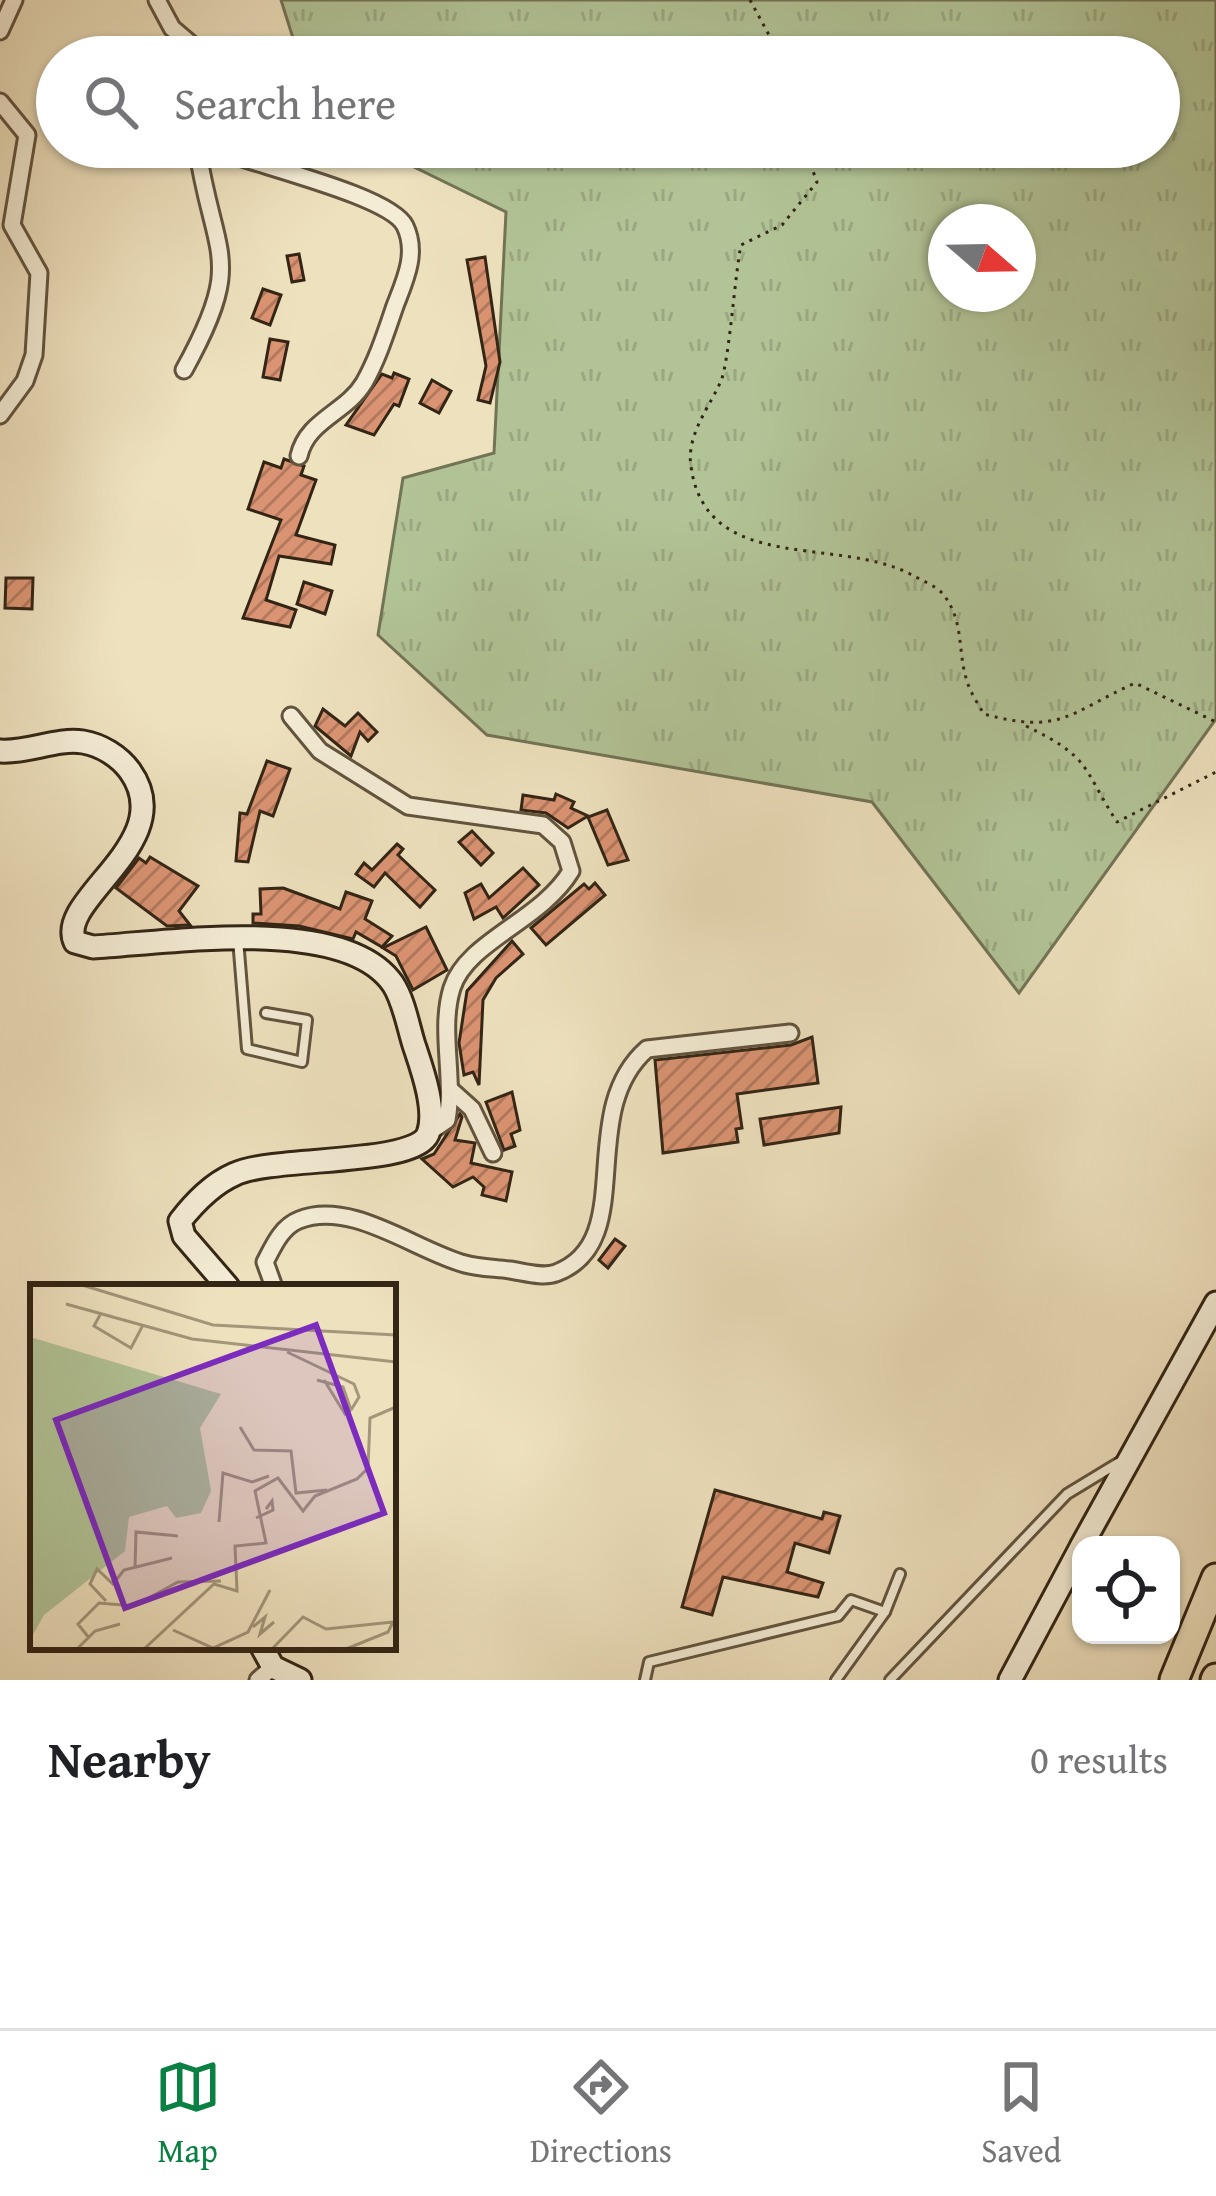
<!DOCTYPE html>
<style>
body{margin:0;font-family:"Gentium Book Plus",serif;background:#f6f6f6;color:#202124}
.controls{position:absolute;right:36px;bottom:36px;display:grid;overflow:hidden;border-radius:24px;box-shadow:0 3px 9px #0004}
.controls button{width:108px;height:108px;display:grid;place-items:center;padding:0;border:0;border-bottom:3px solid #e0e0e0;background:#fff;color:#202124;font:60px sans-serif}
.compass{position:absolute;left:928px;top:204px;width:108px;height:108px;border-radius:50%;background:#fff;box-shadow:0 3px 9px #0004;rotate:110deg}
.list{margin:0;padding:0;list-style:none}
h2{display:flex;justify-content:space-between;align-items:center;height:156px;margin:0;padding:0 48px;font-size:51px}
h2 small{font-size:39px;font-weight:400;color:#757577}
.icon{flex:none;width:66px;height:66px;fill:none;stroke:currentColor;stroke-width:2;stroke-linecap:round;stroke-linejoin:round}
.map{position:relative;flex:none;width:1216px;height:1680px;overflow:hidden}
.search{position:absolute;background:#fff;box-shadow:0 3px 9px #0004;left:36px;right:36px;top:36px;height:132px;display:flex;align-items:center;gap:30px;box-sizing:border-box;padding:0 42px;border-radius:66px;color:#757577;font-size:45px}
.sheet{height:348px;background:#fff}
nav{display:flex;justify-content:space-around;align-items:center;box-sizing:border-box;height:168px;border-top:3px solid #e0e0e0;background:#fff;font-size:33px;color:#757577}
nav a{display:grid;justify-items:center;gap:6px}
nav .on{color:#0b8043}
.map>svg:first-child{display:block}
.grass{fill:url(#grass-tufts);stroke:#727456;stroke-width:3;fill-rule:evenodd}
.building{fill:url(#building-hatch);stroke:#332515;stroke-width:3}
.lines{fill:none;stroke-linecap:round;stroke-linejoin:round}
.lane-casing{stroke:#62543f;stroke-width:14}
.street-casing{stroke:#62543f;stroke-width:21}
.secondary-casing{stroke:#332515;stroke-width:27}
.highway-casing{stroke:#332515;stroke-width:33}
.path{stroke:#332515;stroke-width:3;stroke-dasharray:3 6;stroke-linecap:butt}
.lane{stroke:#f4ecd5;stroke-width:8}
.street{stroke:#f4ecd5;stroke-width:15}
.secondary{stroke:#f4ecd5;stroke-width:21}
.highway{stroke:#eee1be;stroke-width:27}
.inset-road{fill:none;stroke:#a3967a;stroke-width:3}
.view{fill:#7b2cbf;fill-opacity:0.15;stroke:#7b2cbf;stroke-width:6}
.inset-edge{fill:none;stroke:#332515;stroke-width:6}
</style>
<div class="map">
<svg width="1216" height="1680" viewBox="0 0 1216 1680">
<defs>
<pattern id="grass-tufts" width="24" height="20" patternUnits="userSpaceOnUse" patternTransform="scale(3)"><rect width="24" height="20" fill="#b2c497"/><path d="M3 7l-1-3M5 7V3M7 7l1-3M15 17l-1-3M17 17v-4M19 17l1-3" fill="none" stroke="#9aa881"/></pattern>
<pattern id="building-hatch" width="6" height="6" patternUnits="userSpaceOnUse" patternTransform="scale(3)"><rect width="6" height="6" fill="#db9473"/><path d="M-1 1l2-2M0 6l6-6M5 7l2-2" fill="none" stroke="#b2795d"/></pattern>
</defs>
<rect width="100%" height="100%" fill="#eee1be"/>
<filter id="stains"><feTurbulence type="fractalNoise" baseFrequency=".00167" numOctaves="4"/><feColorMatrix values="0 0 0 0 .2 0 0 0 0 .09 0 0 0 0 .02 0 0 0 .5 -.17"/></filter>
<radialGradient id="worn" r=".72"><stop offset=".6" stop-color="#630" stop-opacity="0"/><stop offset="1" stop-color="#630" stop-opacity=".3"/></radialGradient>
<path class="grass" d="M281 0H1216V719L1019 993 872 802 487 735 378 635 403 478 494 453 506 212 373 147H1159V57H299ZM946 222H1018V294H946Z"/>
<g class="building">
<polygon points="299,254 304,280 292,282 287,256"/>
<polygon points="485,257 500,362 490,403 478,400 486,366 467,260"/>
<polygon points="263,289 281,295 270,325 252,318"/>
<polygon points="270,339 288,342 280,380 263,377"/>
<polygon points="394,373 409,379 399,406 394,404 374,435 346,425 382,374 392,378"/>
<polygon points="432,380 451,391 439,413 420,403"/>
<polygon points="284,459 304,466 301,475 316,480 296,535 335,545 331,564 279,556 266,600 296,610 290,627 243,618 281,520 248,509 264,462 281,468"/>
<polygon points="6,578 33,578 32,609 5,608"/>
<polygon points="304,582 332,591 325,614 297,604"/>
<polygon points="323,709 345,726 358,713 377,732 368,741 360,732 351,756 315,726"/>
<polygon points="267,761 290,769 273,816 260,811 248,862 236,861 240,813 247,814"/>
<polygon points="556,794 574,802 571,808 588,816 568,828 546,813 521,810 523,795 554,800"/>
<polygon points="607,810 628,860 608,865 588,817"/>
<polygon points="472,831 493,853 481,865 459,842"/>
<polygon points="397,844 403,849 398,855 435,890 420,907 385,873 374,887 356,874 364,863 372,870"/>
<polygon points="150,857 198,886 179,911 190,925 167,926 116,888 139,858 146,863"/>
<polygon points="523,868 539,885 503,918 496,907 474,919 465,893 481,884 489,898"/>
<polygon points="595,883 605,895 546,945 531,928 584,884 589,889"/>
<polygon points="283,888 340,909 346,892 372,901 365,919 392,936 382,947 356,932 353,939 299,926 253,923 253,914 261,914 260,889"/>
<polygon points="426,927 447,970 413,990 396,956 383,948"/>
<polygon points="512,941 523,954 496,978 483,1000 479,1085 473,1072 464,1075 459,1043 467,991"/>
<polygon points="812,1037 818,1083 737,1094 742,1128 736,1129 738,1142 663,1153 655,1060 791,1045"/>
<polygon points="512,1092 520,1130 511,1134 515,1146 504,1150 486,1102"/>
<polygon points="841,1107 839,1133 764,1145 760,1119"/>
<polygon points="460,1114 462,1117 455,1140 475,1143 471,1163 512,1172 506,1201 482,1195 484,1187 473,1177 453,1187 422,1159 434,1154"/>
<polygon points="615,1239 625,1246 608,1268 599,1260"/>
<polygon points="715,1490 822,1519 824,1512 840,1516 829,1553 795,1543 787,1572 823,1583 818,1597 723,1577 712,1615 682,1607"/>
</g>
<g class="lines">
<g class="lane-casing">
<g id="lane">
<polyline points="238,939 247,1049 302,1062 307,1020 266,1013"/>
<polyline points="645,1680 649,1662 838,1616 851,1600 885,1612"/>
<polyline points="836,1680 885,1612 900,1574"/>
<polyline points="890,1680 1067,1494 1118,1463"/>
</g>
</g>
<g class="street-casing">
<g id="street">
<polyline points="157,0 172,28 206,57"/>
<polyline points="0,31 14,0"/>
<polyline points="0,102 27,135 12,225 39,273 34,355 25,381 0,415"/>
<path d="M211 147C250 164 390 195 405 226 418 253 405 280 395 306 386 332 378 358 364 383 346 413 307 420 299 456"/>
<path d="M184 370C246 258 214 259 197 147"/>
<path d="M291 716 320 751 408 806 543 825 562 842 571 871C541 921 467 941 452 988 439 1030 455 1077 447 1120L428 1133"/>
<polyline points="452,1091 472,1109 493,1153"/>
<path d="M274 1287 265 1262C273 1247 281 1227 299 1220 351 1199 416 1251 465 1264 479 1268 496 1268 510 1270 524 1272 543 1278 556 1273 640 1242 574 1113 647 1049L790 1033"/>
<polyline points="258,1680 273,1667"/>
</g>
</g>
<g class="secondary-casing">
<g id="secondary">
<path d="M0 751C28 753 56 738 83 742 101 745 119 756 130 771 181 842 55 899 75 942L93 947C167 943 345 914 393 984 404 1001 408 1026 414 1045 422 1069 437 1110 428 1134 415 1166 273 1156 235 1174 212 1184 195 1202 180 1221L184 1236 228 1287"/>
<polyline points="1082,1545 1216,1303"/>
<polyline points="262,1647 273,1667 300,1680"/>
<polyline points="1010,1680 1081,1547"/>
</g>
</g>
<g class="highway-casing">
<g id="highway">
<polyline points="1174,1680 1216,1578"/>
<polyline points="1215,1680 1216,1678"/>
</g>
</g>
<g class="path">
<polyline points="750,0 781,57"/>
<path d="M804 147 817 182 782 225 741 245C735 274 729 362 721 381 709 408 686 435 691 467 707 576 838 535 912 575 921 580 936 586 943 594 965 622 957 651 967 681 970 692 978 704 984 714 1060 735 1069 713 1135 683L1216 722"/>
<path d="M1026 726C1092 758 1081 766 1117 822L1216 772"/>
</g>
<use href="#lane" class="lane"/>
<use href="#street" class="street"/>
<use href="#secondary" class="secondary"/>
<use href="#highway" class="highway"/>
</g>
<g transform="translate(30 1284)">
<rect width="366" height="366" fill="#eee1be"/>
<path d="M0 53 191 110 170 144 181 207 171 229 146 234 137 222 99 233 95 267 14 331 0 356Z" fill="#b2c497"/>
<path class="inset-road" d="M52 1 183 41 366 51M36 20 162 55 366 78M70 31 64 42 101 64 113 41M257 68 324 100 329 113 321 126M287 96 313 103 321 126M294 96 315 130 321 126M210 143 224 166 261 167 266 209 297 206M226 234 243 226 242 217 236 225M189 238 193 189 222 198 239 192M105 284 106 248 148 252M76 317 60 300 67 285 83 300 94 286 142 274M223 343 235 333 230 350 244 338M143 346 183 364 218 348 240 306M59 354 48 340 69 319 104 322 148 298 191 297M47 365 65 347 90 340M114 365 184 300 207 307 205 262 236 259 225 207 248 194 273 227 285 212 327 195 338 184 340 134 366 123M242 365 273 333 296 345 363 338 358 348 316 365"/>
<path class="view" d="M286 41 354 229 95 324 26 136Z"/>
<rect width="366" height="366" class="inset-edge"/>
</g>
<rect width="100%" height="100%" filter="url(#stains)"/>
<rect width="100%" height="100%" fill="url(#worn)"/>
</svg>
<div class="controls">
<button><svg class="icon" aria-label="locate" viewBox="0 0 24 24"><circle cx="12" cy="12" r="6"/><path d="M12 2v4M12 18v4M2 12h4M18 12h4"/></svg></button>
</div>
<svg class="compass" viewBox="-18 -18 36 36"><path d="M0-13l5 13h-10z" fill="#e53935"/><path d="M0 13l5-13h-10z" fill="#757577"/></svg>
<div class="search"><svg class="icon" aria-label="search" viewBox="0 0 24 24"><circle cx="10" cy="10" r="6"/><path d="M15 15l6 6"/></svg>Search here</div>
</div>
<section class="sheet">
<h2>Nearby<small>0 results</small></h2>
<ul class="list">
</ul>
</section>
<nav>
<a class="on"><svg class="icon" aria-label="map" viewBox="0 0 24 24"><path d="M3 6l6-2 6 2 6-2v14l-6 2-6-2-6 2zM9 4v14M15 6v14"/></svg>Map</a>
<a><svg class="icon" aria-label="directions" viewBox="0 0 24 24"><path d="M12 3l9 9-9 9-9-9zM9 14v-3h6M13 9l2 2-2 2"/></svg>Directions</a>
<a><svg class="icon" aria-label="saved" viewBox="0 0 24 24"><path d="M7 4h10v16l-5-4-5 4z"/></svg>Saved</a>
</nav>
